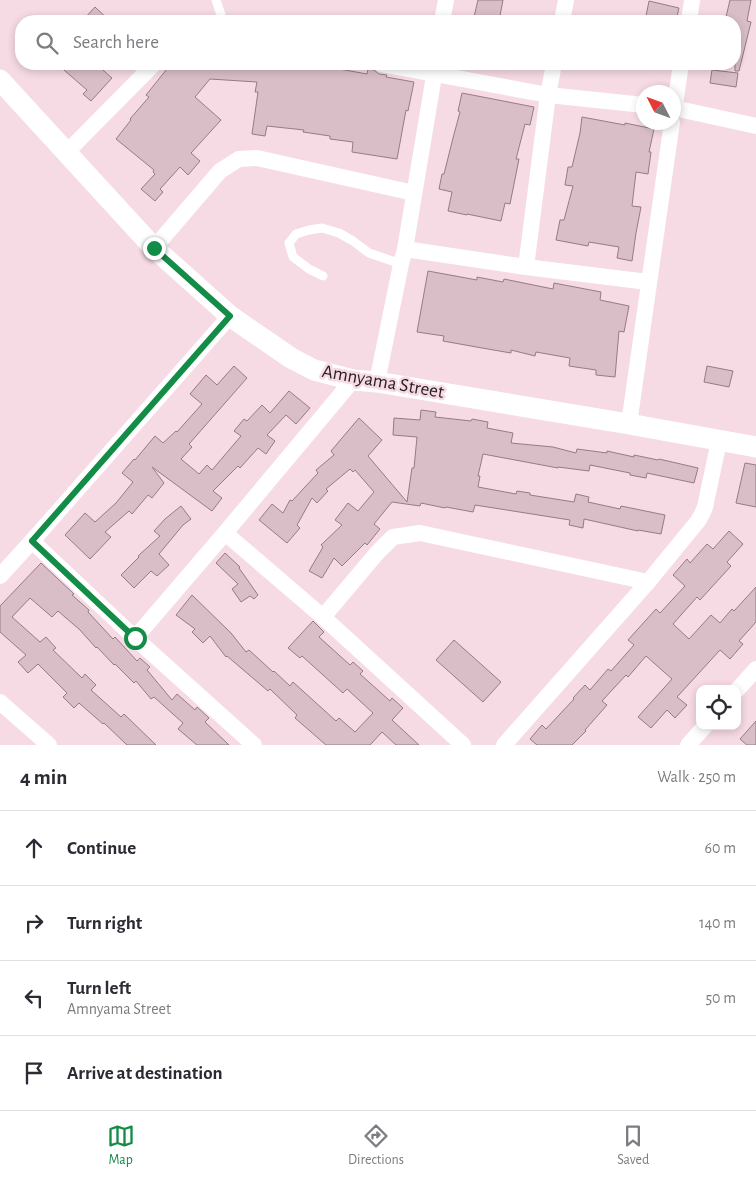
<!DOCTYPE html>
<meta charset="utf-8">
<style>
body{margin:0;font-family:"Alegreya Sans",sans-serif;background:#f2f2f3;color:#2b2b33}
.controls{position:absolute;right:15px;bottom:15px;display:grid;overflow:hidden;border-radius:10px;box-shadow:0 2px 8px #0003}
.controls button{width:45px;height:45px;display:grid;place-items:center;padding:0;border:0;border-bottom:1px solid #e1e1e2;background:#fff;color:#2b2b33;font:25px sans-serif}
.compass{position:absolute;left:636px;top:85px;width:45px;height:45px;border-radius:50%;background:#fff;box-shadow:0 2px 8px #0003;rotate:312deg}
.stop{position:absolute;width:15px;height:15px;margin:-11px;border:4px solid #138c47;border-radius:50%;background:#fff}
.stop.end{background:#138c47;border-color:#fff;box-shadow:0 1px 5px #0008}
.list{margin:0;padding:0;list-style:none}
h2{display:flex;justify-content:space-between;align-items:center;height:65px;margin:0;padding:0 20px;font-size:21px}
h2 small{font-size:16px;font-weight:400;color:#7c7c81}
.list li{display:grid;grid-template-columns:32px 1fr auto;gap:15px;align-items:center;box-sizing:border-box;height:75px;padding:0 20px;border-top:1px solid #e1e1e2}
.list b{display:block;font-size:19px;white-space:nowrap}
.list p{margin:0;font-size:16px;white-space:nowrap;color:#7c7c81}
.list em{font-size:16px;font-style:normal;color:#7c7c81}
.icon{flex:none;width:28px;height:28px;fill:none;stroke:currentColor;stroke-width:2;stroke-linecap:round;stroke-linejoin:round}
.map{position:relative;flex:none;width:756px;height:745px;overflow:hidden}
.search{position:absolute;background:#fff;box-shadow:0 2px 8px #0003;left:15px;right:15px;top:15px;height:55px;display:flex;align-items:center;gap:12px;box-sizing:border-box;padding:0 18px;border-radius:20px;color:#7c7c81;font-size:19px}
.sheet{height:365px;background:#fff}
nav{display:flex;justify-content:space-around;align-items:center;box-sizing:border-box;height:70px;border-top:1px solid #e1e1e2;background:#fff;font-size:14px;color:#7c7c81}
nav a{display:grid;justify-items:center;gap:2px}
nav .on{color:#138c47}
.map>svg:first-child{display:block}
.building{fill:#d9bec8;stroke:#947c85}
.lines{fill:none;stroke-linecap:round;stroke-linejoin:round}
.service{stroke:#fff;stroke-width:9}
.minor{stroke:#fff;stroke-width:16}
.tertiary{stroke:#fff;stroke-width:21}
.route{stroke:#138c47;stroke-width:6}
.labels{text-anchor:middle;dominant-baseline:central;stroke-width:5;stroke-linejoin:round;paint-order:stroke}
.street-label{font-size:19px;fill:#261d20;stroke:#f6dae4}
</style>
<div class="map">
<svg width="756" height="745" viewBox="0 0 756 745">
<rect width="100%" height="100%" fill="#f6dae4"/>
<g class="building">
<polygon points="478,0 503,0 499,21 473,21"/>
<polygon points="730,0 751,0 747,21 751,22 739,71 735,71 735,21 725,21"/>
<polygon points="649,1 679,8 676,21 669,21 646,16"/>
<polygon points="95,7 110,21 82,21"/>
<polygon points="57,64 96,64 112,78 91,101 83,94 87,90"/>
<polygon points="171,64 334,64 334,68 367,74 368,69 374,70 379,74 387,75 386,77 414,82 408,111 406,110 397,159 352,152 353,142 330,139 330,136 303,132 304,130 267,126 265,136 252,134 258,92 255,92 257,82 210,79 195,97 221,120 191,153 200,161 188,175 180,167 160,189 163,192 155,201 141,189 155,174 153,172 154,170 116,139 131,120 130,119 149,97 146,95"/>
<polygon points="712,70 738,73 736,87 710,83"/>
<polygon points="462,93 534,107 530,125 525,124 516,159 519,159 510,204 505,203 501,221 467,214 467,215 448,211 452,192 439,189 442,174 444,174 453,138 460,112 458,111"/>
<polygon points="582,117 625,125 625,123 654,129 649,152 651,152 648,174 636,172 632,206 641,207 636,233 632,261 617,258 619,247 589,242 588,246 556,240 560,220 564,220 573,186 565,185 568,167 572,167 580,133"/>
<polygon points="428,271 477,280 477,277 503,282 504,279 553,289 554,283 601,292 600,300 629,306 624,332 619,331 615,377 596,375 596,370 569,366 570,358 536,352 535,356 511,350 511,353 482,348 443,341 444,336 417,332"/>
<polygon points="234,366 247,378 189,444 192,447 181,459 199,474 207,465 212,470 241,436 234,431 244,419 247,421 262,405 270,413 289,391 310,408 296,424 286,415 267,435 275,441 266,454 258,448 240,468 238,466 213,491 222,498 212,511 152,467 164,483 152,498 148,495 132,514 129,511 105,532 111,537 90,559 65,535 85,513 95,522 116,503 133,482 122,473 134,459 135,460 155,436 163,443 176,431 177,432 202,404 190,394 206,375 217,385"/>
<polygon points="707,366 733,371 729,387 704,382"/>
<polygon points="421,410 436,412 435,417 471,421 472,419 488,422 487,428 513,433 511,443 553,447 576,453 577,449 607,453 607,451 634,457 634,455 658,460 659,459 698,468 694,483 647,473 646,478 630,475 630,473 590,465 589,471 558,467 558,468 483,454 478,476 480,476 478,487 516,494 517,491 530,493 530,495 574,502 576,494 589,497 588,502 620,509 621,506 665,515 661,534 638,530 638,531 584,519 583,528 569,525 570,520 475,505 473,512 446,507 445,508 421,503 420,506 392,502 374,524 380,529 367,545 365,543 342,566 334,558 322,578 309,571 323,547 321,545 342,525 335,520 348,503 358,511 374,492 355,470 353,472 350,469 326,489 328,491 317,503 312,498 297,525 300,528 287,543 259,520 272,504 283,513 290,500 292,501 318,473 316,470 334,455 331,451 359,418 382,440 368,456 407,502 412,468 414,468 417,437 393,435 394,418 420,420"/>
<polygon points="745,463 756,465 756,507 736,503"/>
<polygon points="181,506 191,519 183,525 159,554 169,565 157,576 151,571 134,588 121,575 139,557 138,556 160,536 154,531 165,519"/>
<polygon points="729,531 743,544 727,562 731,566 700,600 697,597 673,624 689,639 711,615 720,623 732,609 734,611 756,587 756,622 739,641 743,644 730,659 720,650 677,697 687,705 675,718 667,710 651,728 638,717 672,679 646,656 628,677 626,675 602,701 607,705 585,730 586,731 572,745 537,745 530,739 542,725 546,729 574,699 573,698 585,685 590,690 608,669 611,671 634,645 628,640 656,609 660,613 685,586 673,575 687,559 690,563 707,544 713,549"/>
<polygon points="225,553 240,567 239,568 258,595 254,599 250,596 241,602 232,589 238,584 216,563"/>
<polygon points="41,563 74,594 72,595 89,610 88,612 113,639 115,637 137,661 140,658 150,667 147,670 172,700 177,694 195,710 197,707 209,718 205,722 229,745 197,745 178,729 183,723 154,697 151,699 136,681 134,683 115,664 114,665 97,647 96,648 80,630 58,611 52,617 30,598 12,617 40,642 46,637 56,648 53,650 82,678 85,674 96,685 91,690 121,717 124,714 156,745 127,745 104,723 103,724 79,703 74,708 63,697 67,693 38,664 28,673 18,662 26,655 0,632 0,606"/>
<polygon points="192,595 231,633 246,652 249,650 273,672 274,671 290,686 293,682 336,721 339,718 355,732 373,713 347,689 343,693 302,656 300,658 288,648 313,621 324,632 319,637 350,665 353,662 363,671 360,674 390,701 392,698 403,708 392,720 419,745 396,745 382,732 370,745 326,745 295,718 297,715 270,689 268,691 227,656 226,657 210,636 203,643 192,632 195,629 176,615"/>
<polygon points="454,640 501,682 483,702 436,660"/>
<polygon points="756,721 756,745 747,745 740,739"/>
</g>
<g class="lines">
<g class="service">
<polyline points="216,0 223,21"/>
<polyline points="323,276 309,269 293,257 289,243 296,234 309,230 322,228 339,233 353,241 369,253 401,264"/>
</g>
<g class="minor">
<polyline points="442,21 446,0"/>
<polyline points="562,21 566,0"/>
<polyline points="689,21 692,0"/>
<polyline points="381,64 548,95 644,105"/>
<polyline points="674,108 756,126"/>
<polyline points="674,111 681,64"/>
<polyline points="66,153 154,64"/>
<polyline points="154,248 220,171 239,159 257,158 414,193"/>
<polyline points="405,249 526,267 648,282"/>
<polyline points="526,267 548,95 554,64"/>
<polyline points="377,382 401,264 405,249 436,64"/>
<polyline points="629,424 672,122"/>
<polyline points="225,533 323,617 463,745"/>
<polyline points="32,541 135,638 254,745"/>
<polyline points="0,576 32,541 230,316"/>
<polyline points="323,617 377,553 393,537 420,533 648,582"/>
<polyline points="135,638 225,533 353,380"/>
<polyline points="737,690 756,669"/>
<polyline points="0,702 49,745"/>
<polyline points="504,745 648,582 698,521 702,514 705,507 719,441"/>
<polyline points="688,745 705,726"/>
</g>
<polyline class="tertiary" points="0,80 154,248 230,316 291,358 314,370 353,380 377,382 629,424 756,447"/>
</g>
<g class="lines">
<polyline class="route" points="135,638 32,541 230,316 154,248"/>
</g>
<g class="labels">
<g class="street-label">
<text transform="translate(383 382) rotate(10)">Amnyama Street</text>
</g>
</g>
</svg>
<div class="controls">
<button><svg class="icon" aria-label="locate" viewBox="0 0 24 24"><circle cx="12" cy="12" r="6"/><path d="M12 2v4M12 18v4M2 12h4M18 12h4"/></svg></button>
</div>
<svg class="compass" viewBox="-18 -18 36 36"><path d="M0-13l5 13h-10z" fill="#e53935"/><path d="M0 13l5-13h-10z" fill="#7c7c81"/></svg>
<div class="stop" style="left:135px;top:638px"></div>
<div class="stop end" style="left:154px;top:248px"></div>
<div class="search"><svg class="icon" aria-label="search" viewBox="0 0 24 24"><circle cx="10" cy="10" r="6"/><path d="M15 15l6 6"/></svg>Search here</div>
</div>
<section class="sheet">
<h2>4 min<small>Walk · 250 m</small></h2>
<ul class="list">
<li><svg class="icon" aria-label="ahead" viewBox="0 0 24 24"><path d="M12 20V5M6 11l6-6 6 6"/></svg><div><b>Continue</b></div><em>60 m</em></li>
<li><svg class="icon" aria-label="right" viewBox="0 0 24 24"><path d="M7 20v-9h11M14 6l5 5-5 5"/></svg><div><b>Turn right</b></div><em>140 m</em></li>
<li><svg class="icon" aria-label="left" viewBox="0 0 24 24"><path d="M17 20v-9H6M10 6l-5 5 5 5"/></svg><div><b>Turn left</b><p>Amnyama Street</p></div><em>50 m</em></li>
<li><svg class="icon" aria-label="arrive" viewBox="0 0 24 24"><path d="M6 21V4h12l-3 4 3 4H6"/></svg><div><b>Arrive at destination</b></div></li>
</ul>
</section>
<nav>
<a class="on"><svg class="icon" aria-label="map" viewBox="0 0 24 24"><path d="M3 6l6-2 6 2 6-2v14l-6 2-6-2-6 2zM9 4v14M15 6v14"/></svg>Map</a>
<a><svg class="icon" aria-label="directions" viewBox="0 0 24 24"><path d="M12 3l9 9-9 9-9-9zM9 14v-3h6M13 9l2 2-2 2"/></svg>Directions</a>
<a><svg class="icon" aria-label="saved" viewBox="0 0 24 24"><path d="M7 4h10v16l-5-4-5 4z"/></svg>Saved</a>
</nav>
